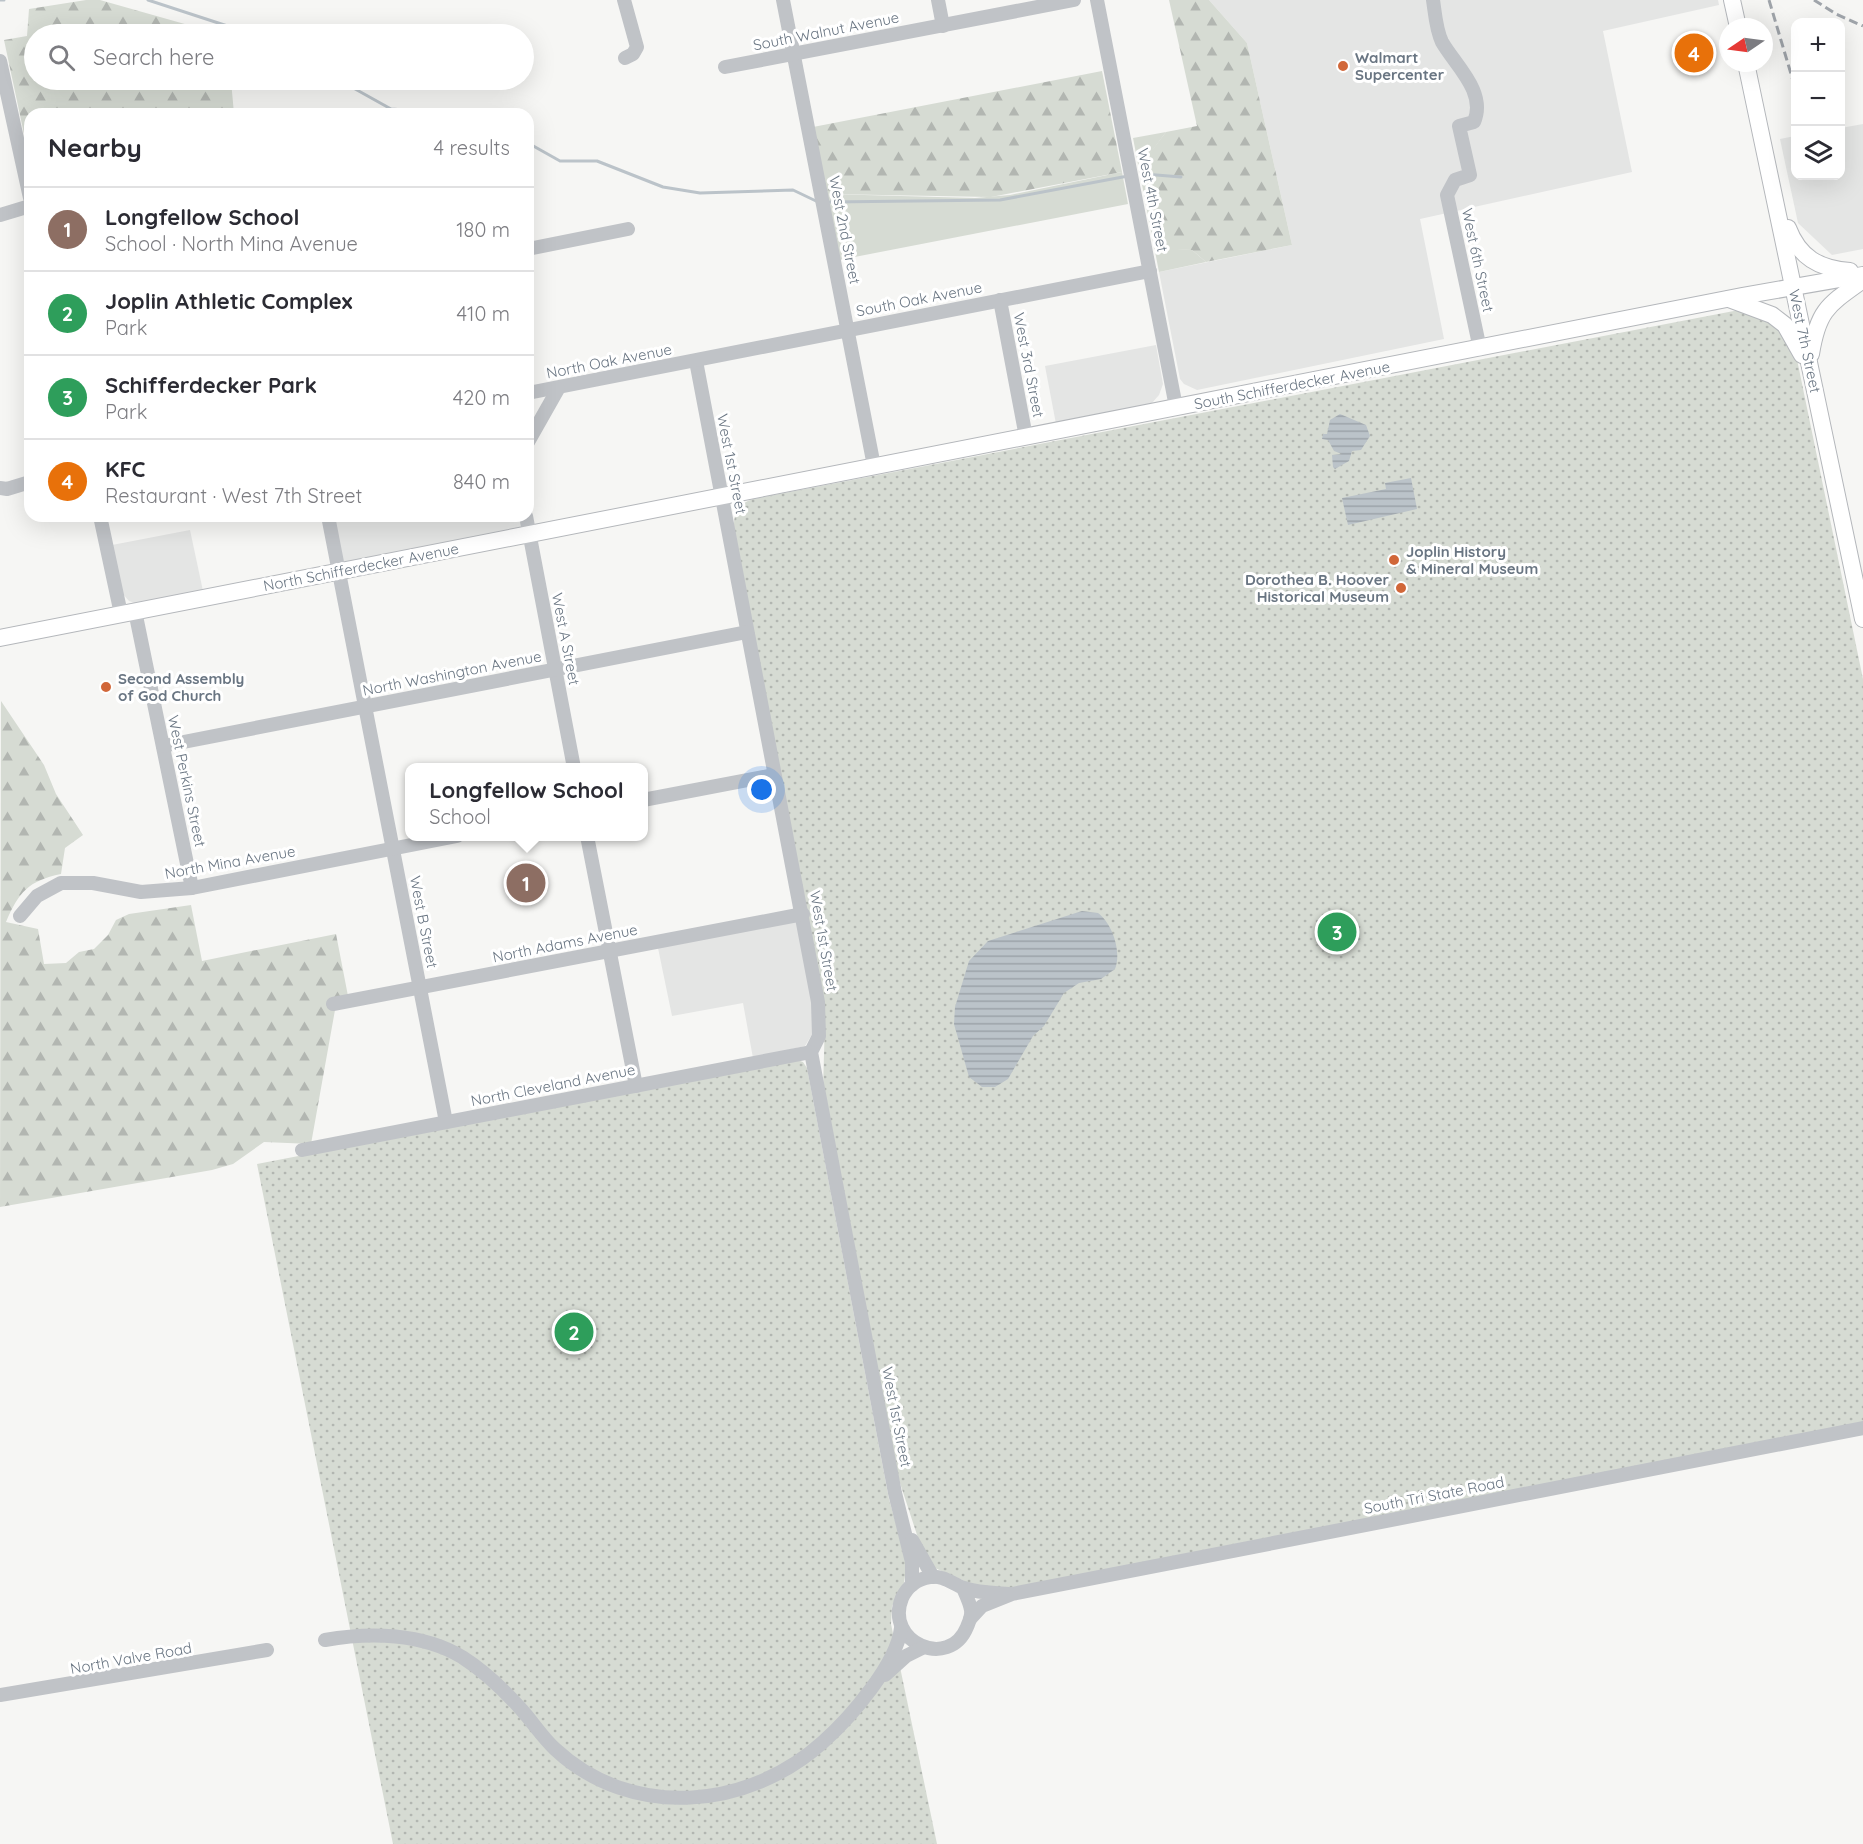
<!DOCTYPE html>
<meta charset="utf-8">
<style>
body{margin:0;font-family:Quicksand,sans-serif;background:#f7f7f7;color:#2b2b33}
.controls{position:absolute;right:18px;top:18px;display:grid;overflow:hidden;border-radius:12px;box-shadow:0 6px 24px #0002}
.controls button{width:54px;height:54px;display:grid;place-items:center;padding:0;border:0;border-bottom:2px solid #e1e1e2;background:#fff;color:#2b2b33;font:30px sans-serif}
.compass{position:absolute;left:1719px;top:18px;width:54px;height:54px;border-radius:50%;background:#fff;box-shadow:0 6px 24px #0002;rotate:257deg}
.you{position:absolute;left:762px;top:790px;width:21px;height:21px;margin:-15px;border:4px solid #fff;border-radius:50%;background:#1a73e8;box-shadow:0 0 0 9px #1a73e833}
.badge{display:grid;place-items:center;width:39px;height:39px;border-radius:50%;background:#d16739;color:#fff;font-size:20px;font-weight:700}
.pin{position:absolute;translate:-50% -50%;border:3px solid #fff;box-shadow:0 2px 6px #0006}
.popup{position:absolute;left:405px;top:763px;width:243px;height:78px;box-sizing:border-box;display:grid;place-content:center;border-radius:12px;background:#fff;filter:drop-shadow(0 2px 4px #0005);font-size:20px;white-space:nowrap;color:#7c7c81}
.popup b{font-size:22px;color:#2b2b33}
.popup::after{content:'';position:absolute;left:50%;top:100%;margin-left:-12px;border:12px solid transparent;border-top-color:#fff}
.list{margin:0;padding:0;list-style:none}
h2{display:flex;justify-content:space-between;align-items:center;height:78px;margin:0;padding:0 24px;font-size:26px}
h2 small{font-size:20px;font-weight:400;color:#7c7c81}
.list li{display:grid;grid-template-columns:39px 1fr auto;gap:18px;align-items:center;box-sizing:border-box;height:84px;padding:0 24px;border-top:2px solid #e1e1e2}
.list b{display:block;font-size:22px;white-space:nowrap}
.list p{margin:0;font-size:20px;white-space:nowrap;color:#7c7c81}
.list em{font-size:20px;font-style:normal;color:#7c7c81}
.icon{flex:none;width:33px;height:33px;fill:none;stroke:currentColor;stroke-width:2;stroke-linecap:round;stroke-linejoin:round}
.map{position:relative;flex:none;width:1863px;height:1844px;overflow:hidden}
.search{position:absolute;background:#fff;box-shadow:0 6px 24px #0002;left:24px;top:24px;width:510px;height:66px;display:flex;align-items:center;gap:15px;box-sizing:border-box;padding:0 21px;border-radius:33px;color:#7c7c81;font-size:22px}
.panel{position:absolute;background:#fff;box-shadow:0 6px 24px #0002;left:24px;top:108px;width:510px;height:414px;border-radius:18px}
.map>svg:first-child{display:block}
.built{fill:#e4e5e4}
.green{fill:#d6dbd3}
.forest{fill:url(#forest-firs)}
.park{fill:url(#park-dots)}
.water{fill:url(#water-rules)}
.lines{fill:none;stroke-linecap:round;stroke-linejoin:round}
.stream{stroke:#bbc3c9;stroke-width:3}
.major-casing{stroke:#b4b7bb;stroke-width:18}
.minor{stroke:#c0c3c7;stroke-width:14}
.major{stroke:#fff;stroke-width:16}
.rail{stroke:#a0a5ab;stroke-width:3;stroke-dasharray:9 4.5;stroke-linecap:butt}
.poi-dot{fill:#d16739;stroke:#fff;stroke-width:2}
.labels{text-anchor:middle;dominant-baseline:central;stroke-width:6;stroke-linejoin:round;paint-order:stroke}
.street-label{font-size:15px;fill:#697582;stroke:#fff}
.poi-label{font-size:15px;font-weight:bold;fill:#697582;stroke:#fff;text-anchor:start}
</style>
<div class="map">
<svg width="1863" height="1844" viewBox="0 0 1863 1844">
<defs>
<pattern id="forest-firs" width="22" height="20" patternUnits="userSpaceOnUse" patternTransform="scale(1.5)"><rect width="22" height="20" fill="#d6dbd3"/><path d="M5 1l3.5 6h-7zM16 11l3.5 6h-7z" fill="#b2b6b1"/></pattern>
<pattern id="park-dots" width="8" height="8" patternUnits="userSpaceOnUse" patternTransform="scale(1.5)"><rect width="8" height="8" fill="#d6dbd3"/><path d="M2 2h.1M6 6h.1" fill="none" stroke="#b2b6b1" stroke-width="1.8" stroke-linecap="round"/></pattern>
<pattern id="water-rules" width="6" height="5" patternUnits="userSpaceOnUse" patternTransform="scale(1.5)"><rect width="6" height="5" fill="#bbc3c9"/><path d="M0 2.5h6" fill="none" stroke="#9ca3a9"/></pattern>
</defs>
<rect width="100%" height="100%" fill="#f6f6f4"/>
<g class="built">
<polygon points="1209,0 1718,0 1719,5 1603,31 1632,172 1420,219 1444,339 1197,390 1184,384 1180,379 1159,272 1292,245 1247,43"/>
<polygon points="1863,124 1863,249 1832,255 1798,223 1780,139 1795,136 1796,176 1840,176 1841,128"/>
<polygon points="1156,345 1163,384 1159,395 1151,404 1056,424 1045,366"/>
<polygon points="334,516 520,516 522,523 520,529 346,563 342,559"/>
<polygon points="190,530 203,591 137,604 129,601 123,594 112,545"/>
<polygon points="792,920 798,923 813,1010 814,1031 805,1046 753,1058 743,1003 672,1016 658,948"/>
</g>
<g class="green">
<polygon points="1166,132 1146,159 1163,248 1192,250 1206,262 1159,272 1133,138"/>
<polygon points="1122,172 1128,204 839,260 827,194 975,198 1010,195"/>
</g>
<g class="forest">
<polygon points="86,0 100,0 220,34 34,34 34,80 231,80 234,114 30,114 30,162 4,40 27,36 29,9"/>
<polygon points="1169,0 1209,0 1247,43 1292,245 1206,262 1192,250 1163,249 1146,158 1166,132 1197,126"/>
<polygon points="1102,71 1122,172 991,197 827,194 813,127"/>
<path d="M1 701 44 765 56 794 83 835 65 848 61 874C28 881 19 892 6 922L38 929 44 964 66 963 79 952 94 949 108 935 116 920 129 914 191 905 202 961 336 934 348 996 335 1010 311 1144 264 1142 233 1164 212 1170 0 1207Z"/>
</g>
<g class="park">
<path d="M1739 310 1769 319 1794 345 1863 679V1425L991 1593 935 1568 919 1541 900 1483 888 1436 823 1090 825 1019 734 529C733 514 738 504 753 499Z"/>
<polygon points="797,1060 803,1062 807,1068 889,1499 907,1563 904,1583 892,1606 891,1624 937,1844 393,1844 257,1164"/>
</g>
<g class="water">
<polygon points="1340,414 1366,425 1370,436 1361,450 1352,451 1349,461 1335,469 1333,467 1332,455 1342,454 1334,451 1328,440 1322,439 1323,434 1327,434 1330,420"/>
<polygon points="1411,478 1417,509 1348,525 1342,498 1386,489 1385,483"/>
<path d="M1082 911 1098 913C1112 923 1122 952 1115 969L1101 979 1079 983 1064 993 1044 1026 1033 1036 1008 1079 995 1087H982L969 1077 954 1024 955 1007 969 961 988 941Z"/>
</g>
<g class="lines">
<g class="stream">
<polyline points="0,0 4,0"/>
<polyline points="148,0 252,34"/>
<polyline points="339,80 391,109 458,114"/>
<polyline points="528,143 560,161 597,161 663,187 700,193 793,190 816,201"/>
<polyline points="1144,174 1181,177"/>
<polyline points="830,202 1000,200 1128,176"/>
</g>
<g class="major-casing">
<g id="major">
<polyline points="1732,0 1738,27"/>
<polyline points="1746,63 1863,619"/>
<path d="M1788 228C1799 257 1819 269 1850 271"/>
<polyline points="1729,299 1772,315 1785,325 1802,355"/>
<path d="M1811 354C1818 310 1828 305 1863 280"/>
<polyline points="0,638 1742,296 1863,275"/>
</g>
</g>
<g class="minor">
<polyline points="624,0 637,47 633,54 625,58"/>
<polyline points="783,0 874,466"/>
<polyline points="938,0 943,26"/>
<polyline points="1097,0 1176,407"/>
<path d="M1433 0C1435 13 1436 30 1442 42 1455 65 1487 92 1474 122L1459 126 1470 175 1455 180 1447 195 1480 349"/>
<polyline points="0,61 30,198"/>
<polyline points="725,67 1074,0"/>
<polyline points="0,215 30,206"/>
<polyline points="528,249 628,229"/>
<polyline points="1000,300 1026,437"/>
<polyline points="696,361 818,1002 819,1036 811,1052 895,1493 912,1562 912,1585"/>
<polyline points="528,393 1150,271"/>
<polyline points="528,442 558,389"/>
<polyline points="0,488 7,489 30,482"/>
<polyline points="100,516 121,614"/>
<polyline points="328,516 446,1122"/>
<polyline points="526,516 574,768"/>
<polyline points="135,611 192,888"/>
<polyline points="163,746 747,632"/>
<polyline points="643,800 774,775"/>
<polyline points="587,836 636,1086"/>
<polyline points="20,916 37,896 61,883 93,883 141,892 192,888 457,836"/>
<polyline points="333,1004 803,914"/>
<polyline points="302,1150 811,1052"/>
<polyline points="912,1540 933,1577"/>
<path d="M963 1588C966 1595 970 1603 971 1610 972 1616 969 1622 967 1627 949 1671 884 1642 902 1598 907 1587 917 1579 930 1577 944 1575 952 1584 964 1588 978 1593 995 1593 1009 1594"/>
<polyline points="970,1619 982,1606 1012,1594 1863,1428"/>
<path d="M325 1640C370 1632 422 1633 462 1657 484 1671 503 1689 520 1708 532 1721 542 1737 555 1749 632 1821 749 1809 823 1742 850 1718 897 1664 901 1628"/>
<polyline points="885,1675 906,1656 922,1648"/>
<polyline points="0,1695 267,1650"/>
</g>
<use href="#major" class="major"/>
<g class="rail">
<polyline points="1769,0 1794,84"/>
<polyline points="1814,0 1836,14 1863,26"/>
</g>
</g>
<g class="poi-dot">
<circle cx="1343" cy="66" r="6"/>
<circle cx="1394" cy="560" r="6"/>
<circle cx="1401" cy="588" r="6"/>
<circle cx="106" cy="687" r="6"/>
</g>
<g class="labels">
<g class="street-label">
<text transform="translate(826 31) rotate(-11)">South Walnut Avenue</text>
<text transform="translate(1153 200) rotate(79)">West 4th Street</text>
<text transform="translate(845 230) rotate(79)">West 2nd Street</text>
<text transform="translate(1478 260) rotate(78)">West 6th Street</text>
<text transform="translate(919 299) rotate(-11)">South Oak Avenue</text>
<text transform="translate(1805 341) rotate(78)">West 7th Street</text>
<text transform="translate(609 361) rotate(-11)">North Oak Avenue</text>
<text transform="translate(1029 365) rotate(79)">West 3rd Street</text>
<text transform="translate(1292 385) rotate(-11)">South Schifferdecker Avenue</text>
<text transform="translate(732 464) rotate(79)">West 1st Street</text>
<text transform="translate(361 567) rotate(-11)">North Schifferdecker Avenue</text>
<text transform="translate(566 639) rotate(79)">West A Street</text>
<text transform="translate(452 673) rotate(-11)">North Washington Avenue</text>
<text transform="translate(187 781) rotate(78)">West Perkins Street</text>
<text transform="translate(230 862) rotate(-10)">North Mina Avenue</text>
<text transform="translate(424 922) rotate(79)">West B Street</text>
<text transform="translate(824 941) rotate(80)">West 1st Street</text>
<text transform="translate(565 943) rotate(-11)">North Adams Avenue</text>
<text transform="translate(553 1085) rotate(-11)">North Cleveland Avenue</text>
<text transform="translate(897 1417) rotate(79)">West 1st Street</text>
<text transform="translate(1434 1495) rotate(-11)">South Tri State Road</text>
<text transform="translate(131 1658) rotate(-10)">North Valve Road</text>
</g>
<g class="poi-label">
<text x="1355" y="57">Walmart<tspan x="1355" dy="17">Supercenter</tspan></text>
<text x="1406" y="551">Joplin History<tspan x="1406" dy="17">&amp; Mineral Museum</tspan></text>
<text x="1389" y="579" text-anchor="end">Dorothea B. Hoover<tspan x="1389" dy="17">Historical Museum</tspan></text>
<text x="118" y="678">Second Assembly<tspan x="118" dy="17">of God Church</tspan></text>
</g>
</g>
</svg>
<div class="controls">
<button>+</button>
<button>−</button>
<button><svg class="icon" aria-label="layers" viewBox="0 0 24 24"><path d="M12 4l9 5-9 5-9-5zM3 14l9 5 9-5"/></svg></button>
</div>
<svg class="compass" viewBox="-18 -18 36 36"><path d="M0-13l5 13h-10z" fill="#e53935"/><path d="M0 13l5-13h-10z" fill="#7c7c81"/></svg>
<div class="you"></div>
<div class="pin badge" style="left:526px;top:883px;background:#8d6e63">1</div>
<div class="popup"><b>Longfellow School</b>School</div>
<div class="pin badge" style="left:574px;top:1332px;background:#2e9e5b">2</div>
<div class="pin badge" style="left:1337px;top:932px;background:#2e9e5b">3</div>
<div class="pin badge" style="left:1694px;top:53px;background:#e8710a">4</div>
<div class="search"><svg class="icon" aria-label="search" viewBox="0 0 24 24"><circle cx="10" cy="10" r="6"/><path d="M15 15l6 6"/></svg>Search here</div>
<section class="panel">
<h2>Nearby<small>4 results</small></h2>
<ul class="list">
<li><span class="badge" style="background:#8d6e63">1</span><div><b>Longfellow School</b><p>School · North Mina Avenue</p></div><em>180 m</em></li>
<li><span class="badge" style="background:#2e9e5b">2</span><div><b>Joplin Athletic Complex</b><p>Park</p></div><em>410 m</em></li>
<li><span class="badge" style="background:#2e9e5b">3</span><div><b>Schifferdecker Park</b><p>Park</p></div><em>420 m</em></li>
<li><span class="badge" style="background:#e8710a">4</span><div><b>KFC</b><p>Restaurant · West 7th Street</p></div><em>840 m</em></li>
</ul>
</section>
</div>
